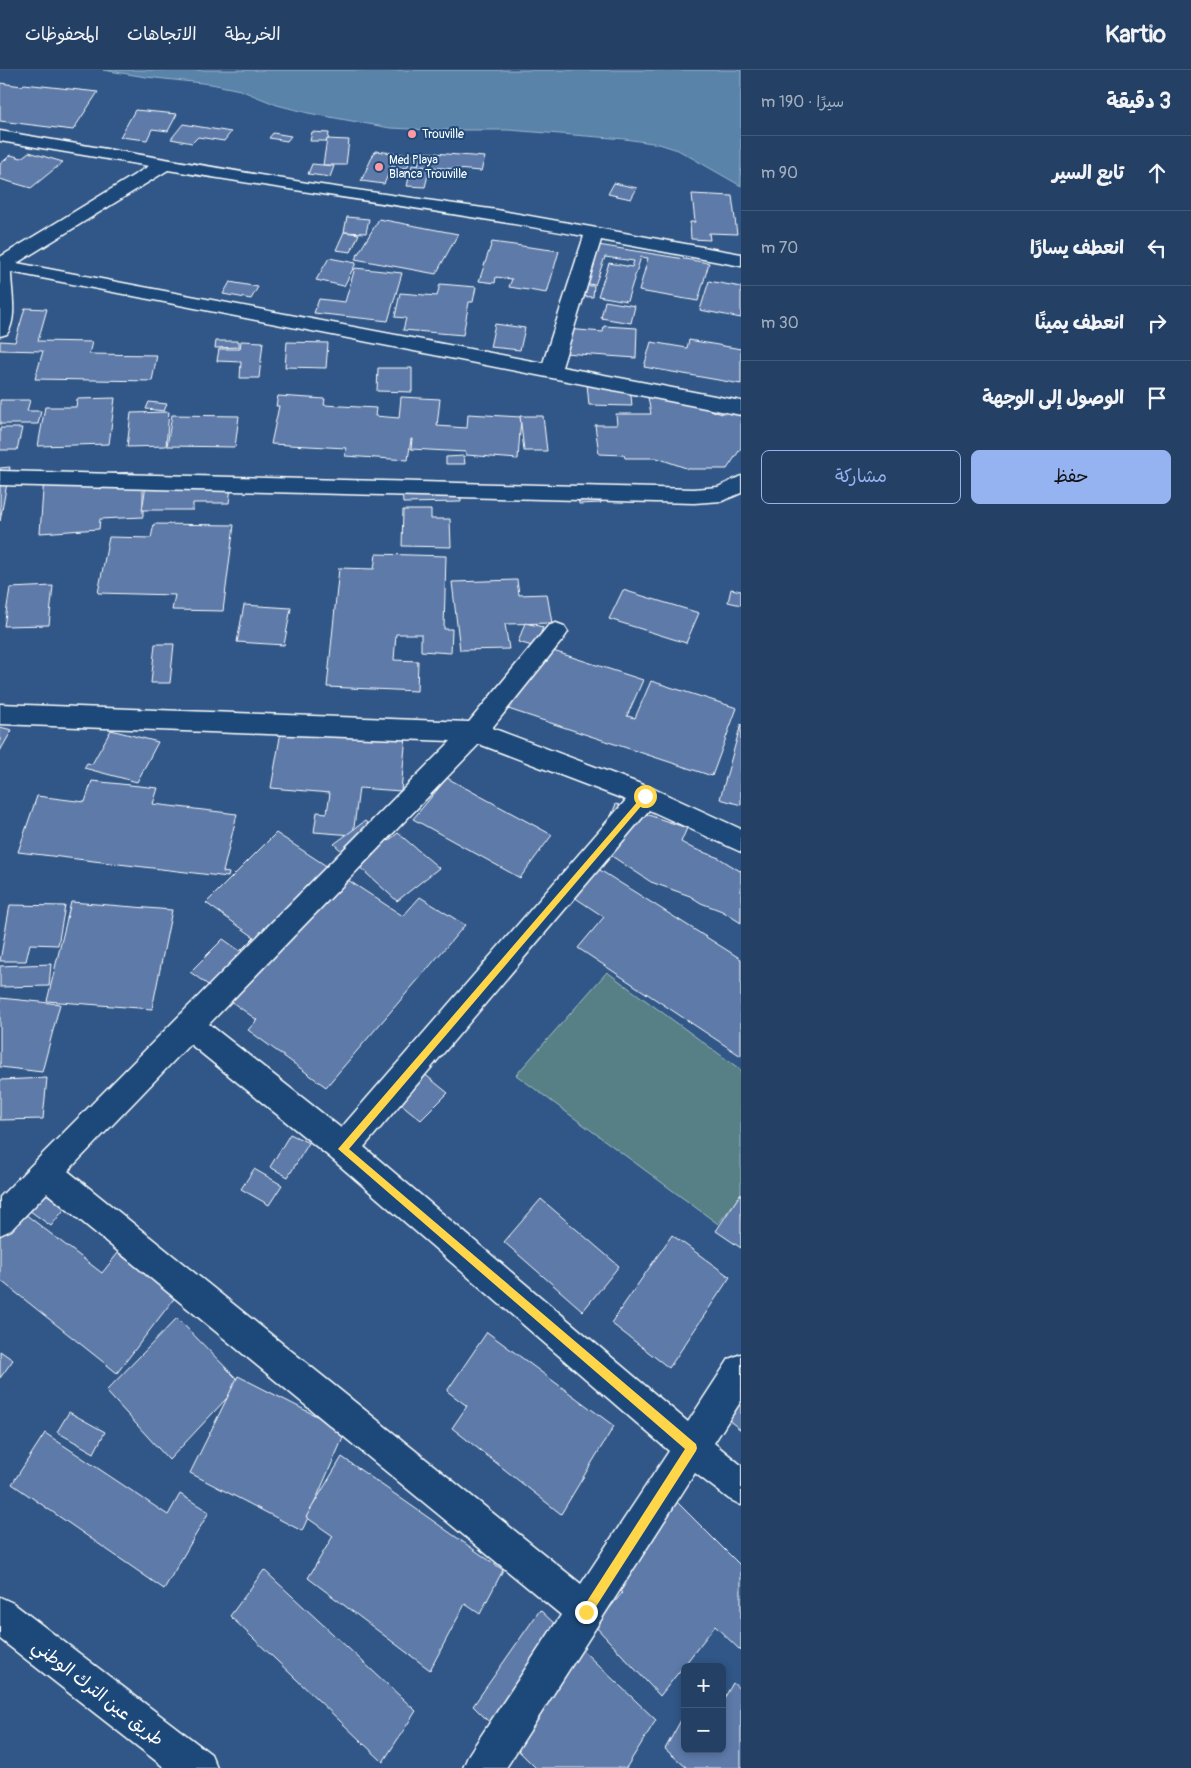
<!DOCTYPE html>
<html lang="ar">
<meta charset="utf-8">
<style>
body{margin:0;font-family:Pangolin,"Playpen Sans Arabic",sans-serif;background:#2c486b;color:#f1f3f6;direction:rtl}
.controls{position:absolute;right:15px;bottom:15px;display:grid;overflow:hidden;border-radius:8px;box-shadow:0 2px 8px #0003}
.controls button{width:45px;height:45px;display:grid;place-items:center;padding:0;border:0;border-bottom:1px solid #415a79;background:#244165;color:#f1f3f6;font:25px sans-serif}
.stop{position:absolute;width:15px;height:15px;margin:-11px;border:4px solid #ffd54a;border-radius:50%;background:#fff}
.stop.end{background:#ffd54a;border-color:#fff;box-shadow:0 1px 5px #0008}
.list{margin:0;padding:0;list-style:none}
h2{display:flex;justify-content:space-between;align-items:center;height:65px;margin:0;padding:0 20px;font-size:21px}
h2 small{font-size:16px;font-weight:400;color:#a3afbf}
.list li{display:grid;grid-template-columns:32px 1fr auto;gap:15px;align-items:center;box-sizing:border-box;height:75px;padding:0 20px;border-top:1px solid #415a79}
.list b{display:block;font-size:19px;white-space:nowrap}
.list em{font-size:16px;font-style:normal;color:#a3afbf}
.actions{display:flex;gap:10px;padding:15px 20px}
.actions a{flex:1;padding:11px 0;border:1px solid #95b2f1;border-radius:8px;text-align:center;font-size:18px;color:#95b2f1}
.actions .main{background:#95b2f1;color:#111}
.icon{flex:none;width:28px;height:28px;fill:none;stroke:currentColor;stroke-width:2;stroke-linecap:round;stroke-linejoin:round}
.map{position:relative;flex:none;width:741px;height:1698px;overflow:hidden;direction:ltr}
header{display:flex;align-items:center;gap:30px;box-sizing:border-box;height:70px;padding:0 25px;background:#244165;border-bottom:1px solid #415a79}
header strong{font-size:24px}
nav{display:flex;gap:28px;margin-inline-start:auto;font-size:18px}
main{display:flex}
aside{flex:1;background:#244165}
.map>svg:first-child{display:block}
.green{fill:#567f86;stroke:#aabfc2}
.water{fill:#5a83aa;stroke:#9cb5cc}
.building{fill:#5d7aa9;stroke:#fff}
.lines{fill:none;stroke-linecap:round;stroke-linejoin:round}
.minor-casing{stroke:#fff;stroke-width:3}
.major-casing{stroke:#fff;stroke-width:3}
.minor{fill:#1f4a7a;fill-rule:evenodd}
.major{fill:#1f4a7a;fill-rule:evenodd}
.route{fill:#ffd54a}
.poi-dot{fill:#ff9aa2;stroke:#1f4a7a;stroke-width:2}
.labels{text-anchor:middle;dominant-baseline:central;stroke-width:4;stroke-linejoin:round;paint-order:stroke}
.far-poi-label{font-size:12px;fill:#fff;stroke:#1f4a7a;text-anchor:start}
.near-street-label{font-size:18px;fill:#fff;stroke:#1f4a7a}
</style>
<header>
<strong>Kartio</strong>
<nav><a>الخريطة</a><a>الاتجاهات</a><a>المحفوظات</a></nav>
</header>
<main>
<aside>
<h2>3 دقيقة<small>سيرًا · 190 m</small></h2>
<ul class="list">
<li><svg class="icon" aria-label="ahead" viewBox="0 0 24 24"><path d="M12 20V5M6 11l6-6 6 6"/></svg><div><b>تابع السير</b></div><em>90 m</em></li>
<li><svg class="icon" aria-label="left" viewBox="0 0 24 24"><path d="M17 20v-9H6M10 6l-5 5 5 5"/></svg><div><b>انعطف يسارًا</b></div><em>70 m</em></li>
<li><svg class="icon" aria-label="right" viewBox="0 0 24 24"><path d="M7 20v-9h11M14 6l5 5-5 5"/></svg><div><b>انعطف يمينًا</b></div><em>30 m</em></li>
<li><svg class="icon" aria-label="arrive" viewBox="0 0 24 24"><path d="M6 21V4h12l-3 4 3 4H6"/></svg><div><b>الوصول إلى الوجهة</b></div></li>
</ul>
<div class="actions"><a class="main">حفظ</a><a>مشاركة</a></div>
</aside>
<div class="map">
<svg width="741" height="1698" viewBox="0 0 741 1698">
<rect width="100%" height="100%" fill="#305787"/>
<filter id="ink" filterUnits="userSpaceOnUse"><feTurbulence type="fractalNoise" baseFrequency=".02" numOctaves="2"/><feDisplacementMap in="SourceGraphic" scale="10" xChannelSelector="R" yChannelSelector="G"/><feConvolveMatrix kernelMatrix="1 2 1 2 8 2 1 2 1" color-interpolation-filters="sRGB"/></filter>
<g filter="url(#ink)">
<polygon class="green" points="607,902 741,1000 741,1125 718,1154 516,1005"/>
<polygon class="water" points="103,0 741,0 741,116 678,80 659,74 625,69 508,60 432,60 390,58 308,43 277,35 240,20 211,14 146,7"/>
<g class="building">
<polygon points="0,13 22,16 24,14 98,22 73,60 0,51"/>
<polygon points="135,40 177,44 168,61 152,59 147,70 120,67"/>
<polygon points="183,54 231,62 224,71 198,67 192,73 171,69"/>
<polygon points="312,62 329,63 328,71 310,71"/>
<polygon points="273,63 291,66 287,71 269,68"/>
<polygon points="327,69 349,70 346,95 323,95"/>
<polygon points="375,81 413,85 407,98 392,96 384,114 361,111"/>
<polygon points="29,82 63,92 31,118 0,109 0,94 11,85 21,88"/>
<polygon points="421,82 485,87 481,101 418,96"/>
<polygon points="312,94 334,96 330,107 308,104"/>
<polygon points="412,95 430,97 425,117 407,116"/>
<polygon points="614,113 637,118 631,129 608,124"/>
<polygon points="692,124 732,126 737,164 709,163 710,170 691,169 690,152 695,152"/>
<polygon points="347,147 369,149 366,163 344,162"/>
<polygon points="379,149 458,164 436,204 355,189"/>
<polygon points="344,162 359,164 351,182 336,180"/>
<polygon points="492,172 559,181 547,223 509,217 512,209 496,207 495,213 479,211"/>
<polygon points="592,174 709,193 698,231 639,221 648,188 641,187 627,231 598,226 609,193 632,197 634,191 605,187 595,215 571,211"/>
<polygon points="329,188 356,193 344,216 316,210"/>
<polygon points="355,198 402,203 388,251 314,243 319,229 345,232"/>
<polygon points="709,211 741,217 741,248 700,240"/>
<polygon points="230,212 258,217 251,229 223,224"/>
<polygon points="440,214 476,217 473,232 469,232 463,265 403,260 406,248 395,247 400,223 437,226"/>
<polygon points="571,215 594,216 593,227 571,226"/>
<polygon points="605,231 635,236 631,253 601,248"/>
<polygon points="25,238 47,239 38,271 92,272 89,284 157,285 152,311 35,309 43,281 0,280 0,271 15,272"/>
<polygon points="495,254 525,258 520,280 490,277"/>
<polygon points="604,256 637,258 636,288 564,283 566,259 603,262"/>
<polygon points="689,270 741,279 741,314 644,297 651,272 687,278"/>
<polygon points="216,271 239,271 239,277 215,278"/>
<polygon points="241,271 263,272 259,308 240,308 241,292 217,291 219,279 240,279"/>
<polygon points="287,272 328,273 326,298 285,297"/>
<polygon points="378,298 412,298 412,322 377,321"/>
<polygon points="587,314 630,315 632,336 589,335"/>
<polygon points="647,322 656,322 722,344 724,340 741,340 741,378 727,399 689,399 657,388 625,388 624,385 599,384 595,355 617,355 616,344 651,344"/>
<polygon points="278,326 325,329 324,335 376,338 375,346 399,348 401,327 440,329 437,356 467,358 468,344 521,347 518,389 466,385 466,382 411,379 412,369 411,369 408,390 345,386 346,378 271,374 279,336 276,336"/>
<polygon points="115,328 109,374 38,376 45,337 76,337 77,329"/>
<polygon points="0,330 30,330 27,341 41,341 38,354 0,354"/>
<polygon points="149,332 167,334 164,341 146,339"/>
<polygon points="169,342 166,376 127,377 131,343"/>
<polygon points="172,345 239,346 235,377 167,376"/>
<polygon points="520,346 543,346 547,381 524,381"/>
<polygon points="0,358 22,358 17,380 0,380"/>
<polygon points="464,386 465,394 446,394 446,387"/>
<polygon points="10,397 0,451 0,398"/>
<polygon points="134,402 134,418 143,417 143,447 100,449 99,459 40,463 44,407"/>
<polygon points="147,409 232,410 229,433 193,433 193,440 142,440"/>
<polygon points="460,416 461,432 403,433 402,418"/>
<polygon points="599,425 601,433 579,434 578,426"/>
<polygon points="403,440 431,440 431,449 450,449 451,477 402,476"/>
<polygon points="154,454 234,455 223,541 172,540 175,525 98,523 109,467 151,468"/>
<polygon points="376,484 446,486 444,559 452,559 451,583 421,581 421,564 396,564 394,590 418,591 417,621 327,617 339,498 374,499"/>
<polygon points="517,510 519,525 547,524 552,553 505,554 509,579 460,580 452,512"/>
<polygon points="53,516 49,555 4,556 10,518"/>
<polygon points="731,519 741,521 741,535 728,532"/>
<polygon points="623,520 699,543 686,573 609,549"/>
<polygon points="244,535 291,538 284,575 237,572"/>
<polygon points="525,553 543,557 536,577 518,572"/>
<polygon points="155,574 174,574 170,613 151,613"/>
<polygon points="547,579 643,610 627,646 635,648 651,611 737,638 712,706 496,635"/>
<polygon points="741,654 741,735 720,729"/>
<polygon points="282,656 406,665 401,721 359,718 353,765 314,762 317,742 327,743 330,723 271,718"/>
<polygon points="0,657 12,660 0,681"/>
<polygon points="111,660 158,672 137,712 84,698 87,693 92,694"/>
<polygon points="447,708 552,765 520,808 413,749"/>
<polygon points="92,711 158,718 153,734 237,744 223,802 229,803 228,807 18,782 37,726 85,732"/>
<polygon points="616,734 687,758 681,772 692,778 719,788 740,801 741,800 741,853 722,841 701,833 690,826 651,812 598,777"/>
<polygon points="365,751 388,771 398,763 439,798 397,831 334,774"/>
<polygon points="276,763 403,846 420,827 465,855 326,1017 248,960 257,950 190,902 223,869 240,881 254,867 206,833"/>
<polygon points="595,797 741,889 741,986 578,878 604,847 571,825"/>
<polygon points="71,832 172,840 152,939 47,931"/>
<polygon points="10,835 65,836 58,875 30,874 26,891 0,891"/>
<polygon points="51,894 49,916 0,917 0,896"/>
<polygon points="0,928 60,934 42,1002 0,997"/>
<polygon points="412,994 448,1023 421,1050 385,1021"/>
<polygon points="47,1008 43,1049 0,1050 0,1010"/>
<polygon points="290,1064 309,1073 288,1107 270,1097"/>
<polygon points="254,1099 282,1115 269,1135 241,1119"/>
<polygon points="33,1115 66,1137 51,1156 19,1133"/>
<polygon points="741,1123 741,1178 716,1161"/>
<polygon points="541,1129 619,1196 583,1241 504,1172"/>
<polygon points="12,1134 102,1203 118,1183 176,1226 117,1303 0,1210 0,1148"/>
<polygon points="672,1165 730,1207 669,1298 611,1253"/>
<polygon points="177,1248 241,1313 169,1390 106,1321"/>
<polygon points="487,1262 614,1356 561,1444 452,1358 467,1336 447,1321"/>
<polygon points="0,1281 13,1290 0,1308"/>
<polygon points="238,1306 346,1361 302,1461 190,1403"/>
<polygon points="741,1329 741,1360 727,1349"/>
<polygon points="69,1342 105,1362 94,1383 57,1362"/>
<polygon points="45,1363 168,1445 180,1424 209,1442 164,1519 12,1414"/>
<polygon points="342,1387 503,1500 480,1544 465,1534 430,1600 308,1508 333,1466 306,1447"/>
<polygon points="670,1425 741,1496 741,1581 715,1556 660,1626 595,1556 622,1523 605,1505"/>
<polygon points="264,1500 416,1641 383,1692 230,1546"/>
<polygon points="540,1540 656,1650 626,1698 536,1698 473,1636"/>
<polygon points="733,1613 741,1620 741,1698 687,1698 665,1679 685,1643 685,1679 722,1679 722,1632"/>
</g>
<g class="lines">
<g class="minor-casing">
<g id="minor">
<path d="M0 61 307 113 497 140 741 184V196L601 170 562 297 741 331V345L11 202C11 221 18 248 7 264L0 266V187L149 96 0 71ZM168 100C307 123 446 141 584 166L543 293 17 193Z"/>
<polygon points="0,401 694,419 718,417 741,406 741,423 722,431 694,433 0,415"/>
<path d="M556 553 564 556 568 562 564 568 492 658 654 719 741 759V782L649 740 364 1077 688 1352 729 1289 741 1284V1331L714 1373 741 1395V1435L729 1429 695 1403 506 1698H463L469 1684 561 1545 47 1123 11 1160 0 1165V1127L451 671 0 654V634L469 652 548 556ZM479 674 626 730 341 1058 209 954ZM190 974 332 1089 669 1381 581 1514 68 1101Z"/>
</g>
</g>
<g class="major-casing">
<polygon id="major" points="0,1527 13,1533 211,1684 217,1698 165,1698 0,1569"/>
</g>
<use href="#minor" class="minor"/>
<use href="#major" class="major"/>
</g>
</g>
<polygon class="route" points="645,723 648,724 648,728 349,1079 696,1374 697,1378 696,1381 590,1546 586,1548 582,1546 580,1542 582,1539 685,1379 338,1079"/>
<g class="poi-dot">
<circle cx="412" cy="64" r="5"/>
<circle cx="379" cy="97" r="5"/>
</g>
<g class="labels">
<g class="far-poi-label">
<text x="422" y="64">Trouville</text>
<text x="389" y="90">Med Playa<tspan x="389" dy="14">Blanca Trouville</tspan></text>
</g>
<g class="near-street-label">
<text transform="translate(98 1623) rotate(38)">طريق عين الترك الوطني</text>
</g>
</g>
</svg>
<div class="controls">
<button>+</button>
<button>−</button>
</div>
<div class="stop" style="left:645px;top:726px"></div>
<div class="stop end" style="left:586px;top:1542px"></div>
</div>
</main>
